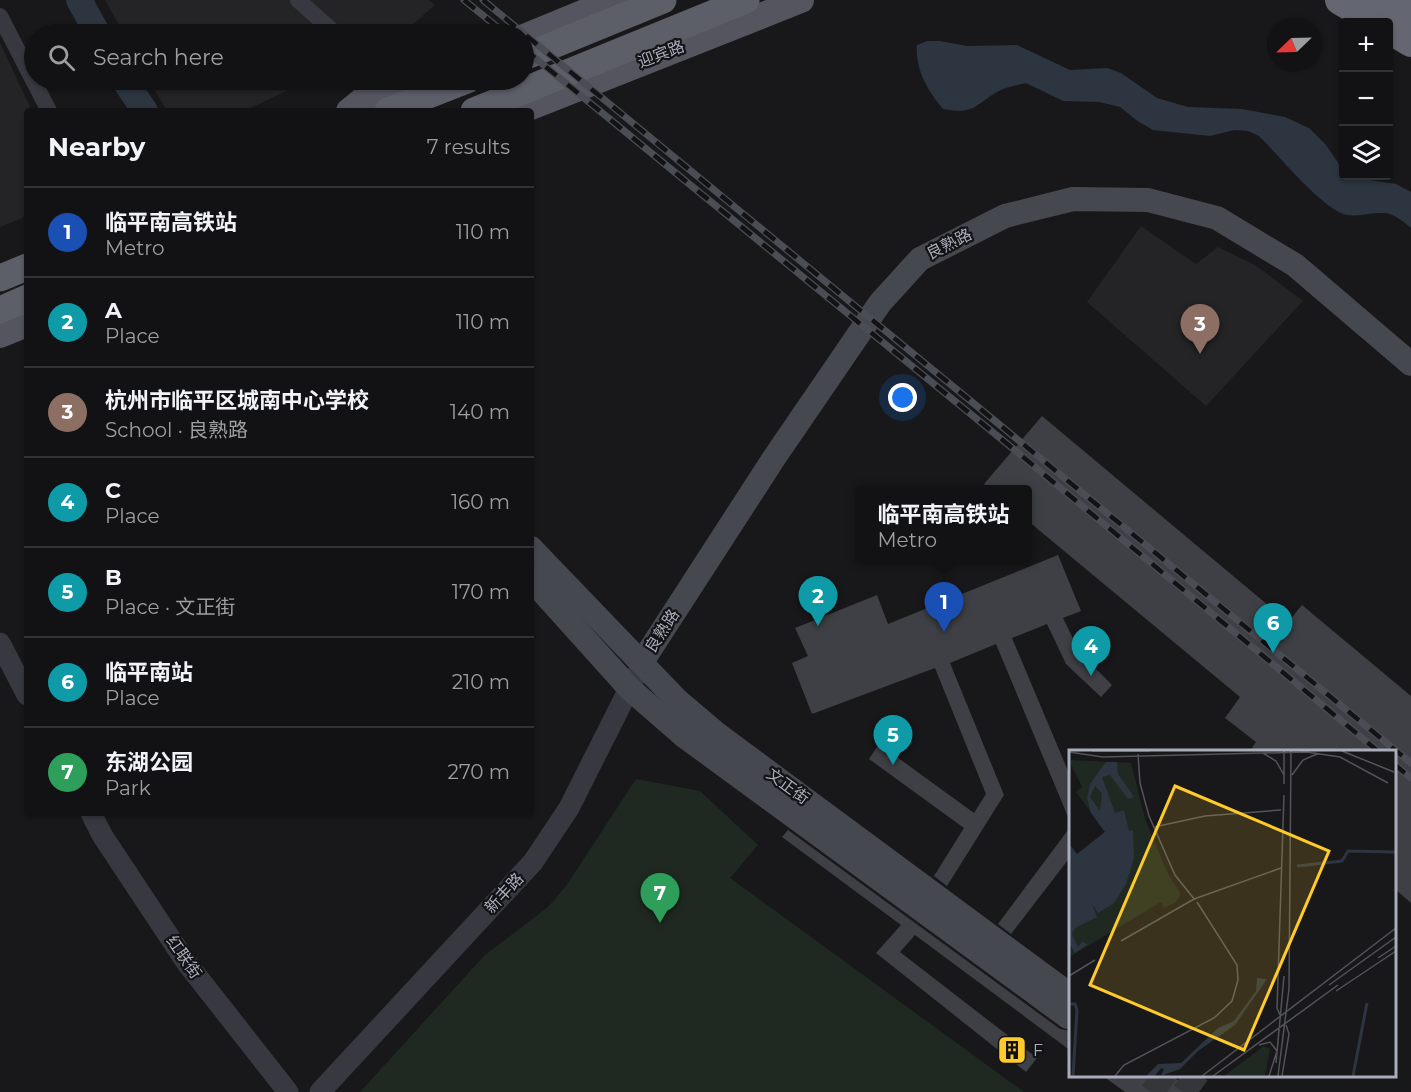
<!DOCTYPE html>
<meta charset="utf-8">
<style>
body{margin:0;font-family:Montserrat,"Noto Sans SC",sans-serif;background:#1b1b1d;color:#f1f3f6}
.controls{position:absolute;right:18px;top:18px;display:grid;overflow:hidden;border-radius:6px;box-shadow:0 2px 4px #0004}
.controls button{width:54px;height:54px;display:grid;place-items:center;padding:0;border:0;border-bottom:2px solid #313234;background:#121214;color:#f1f3f6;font:30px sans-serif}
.compass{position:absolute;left:1267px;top:18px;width:54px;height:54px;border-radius:50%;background:#121214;box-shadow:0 2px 4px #0004;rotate:247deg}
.you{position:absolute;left:903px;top:398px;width:21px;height:21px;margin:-15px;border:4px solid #fff;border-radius:50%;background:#1a73e8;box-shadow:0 0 0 9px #1a73e833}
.badge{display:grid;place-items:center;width:39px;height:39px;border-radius:50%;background:#b45309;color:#fff;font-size:20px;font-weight:700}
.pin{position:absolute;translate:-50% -50px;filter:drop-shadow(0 2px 3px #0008)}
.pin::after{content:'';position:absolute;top:32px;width:21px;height:18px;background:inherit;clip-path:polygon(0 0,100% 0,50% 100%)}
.popup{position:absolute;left:855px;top:485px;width:177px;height:78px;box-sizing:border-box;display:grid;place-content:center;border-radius:6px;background:#121214;filter:drop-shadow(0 2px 4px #0005);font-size:20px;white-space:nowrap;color:#9c9ea0}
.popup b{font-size:22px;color:#f1f3f6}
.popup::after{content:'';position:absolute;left:50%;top:100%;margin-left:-12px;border:12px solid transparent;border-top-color:#121214}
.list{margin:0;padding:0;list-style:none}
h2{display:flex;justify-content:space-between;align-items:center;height:78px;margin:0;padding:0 24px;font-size:26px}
h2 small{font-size:20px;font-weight:400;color:#9c9ea0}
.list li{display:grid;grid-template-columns:39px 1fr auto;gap:18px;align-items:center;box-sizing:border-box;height:90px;padding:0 24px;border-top:2px solid #313234}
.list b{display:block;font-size:22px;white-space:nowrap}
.list p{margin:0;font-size:20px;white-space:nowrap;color:#9c9ea0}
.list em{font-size:20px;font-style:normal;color:#9c9ea0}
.icon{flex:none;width:33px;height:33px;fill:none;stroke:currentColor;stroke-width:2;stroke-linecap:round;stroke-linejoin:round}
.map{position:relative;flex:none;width:1411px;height:1092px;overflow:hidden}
.search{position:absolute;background:#121214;box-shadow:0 2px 4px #0004;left:24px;top:24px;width:510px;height:66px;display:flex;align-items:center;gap:15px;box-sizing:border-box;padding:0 21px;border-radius:33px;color:#9c9ea0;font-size:22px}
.panel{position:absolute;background:#121214;box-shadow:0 2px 4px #0004;left:24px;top:108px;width:510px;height:708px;border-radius:6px}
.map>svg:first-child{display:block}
.built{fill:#242427}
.green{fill:#1f2921}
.water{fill:#2c3540}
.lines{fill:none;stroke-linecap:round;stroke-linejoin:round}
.river{stroke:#2c3540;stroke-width:26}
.building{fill:#3f4045}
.secondary-tunnel{stroke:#35363a;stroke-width:24;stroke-dasharray:24 12;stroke-linecap:butt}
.minor{stroke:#383940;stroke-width:16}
.tertiary{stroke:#383940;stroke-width:21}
.secondary{stroke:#464850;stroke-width:24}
.primary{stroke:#54555f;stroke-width:26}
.trunk{stroke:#5c5e68;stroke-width:27}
.motorway{stroke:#646671;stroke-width:30}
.rail-casing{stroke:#4b4d55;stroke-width:7}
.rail{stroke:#131315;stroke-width:4.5;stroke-dasharray:14;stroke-linecap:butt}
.labels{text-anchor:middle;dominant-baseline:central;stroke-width:4.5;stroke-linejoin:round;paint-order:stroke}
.street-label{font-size:16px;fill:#a9adbb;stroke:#131315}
.poi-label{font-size:16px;fill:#a9adbb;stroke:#131315;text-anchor:start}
.inset-river{fill:none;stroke:#2c3540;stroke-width:3}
.inset-road{fill:none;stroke:#52545a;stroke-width:1.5}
.view{fill:#ffca2b;fill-opacity:0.15;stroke:#ffca2b;stroke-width:3}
.inset-edge{fill:none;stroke:#a9adbb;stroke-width:3}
</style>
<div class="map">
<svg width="1411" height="1092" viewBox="0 0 1411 1092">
<rect width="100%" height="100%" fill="#18181a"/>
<g class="built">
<polygon points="105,0 429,0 435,5 402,34 124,34"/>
<polygon points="0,43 32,111 27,111 27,216 0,227"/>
<polygon points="149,80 310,80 244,111 167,111"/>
<polygon points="1141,226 1196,264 1218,247 1255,265 1303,301 1206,406 1087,302"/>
</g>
<polygon class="green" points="636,779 700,791 758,845 730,878 1024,1092 360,1092 484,956 548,907 566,886"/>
<path class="water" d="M927 41H940L967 46 1017 45 1070 70 1107 68 1121 73 1157 98 1188 107 1242 109 1285 117 1309 128 1326 145 1343 170 1344 176 1396 184 1411 192V228C1403 221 1394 213 1382 213 1369 212 1353 219 1341 213 1317 202 1279 156 1259 136L1248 131 1234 130 1210 136 1153 130 1139 122 1120 107 1099 102 1063 101 1026 83C1019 85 1010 86 1003 89 977 101 978 116 943 109 928 91 915 70 917 45Z"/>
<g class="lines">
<g class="river">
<polyline points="79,0 98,34"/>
<polyline points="124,80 145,111"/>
</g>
</g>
<g class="building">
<polygon points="1042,416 1288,622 1302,605 1411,696 1411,903 1395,889 1395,752 1249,752 1256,742 1225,718 1240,697 1028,521 1028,489 991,489 984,484"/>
<polygon points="1058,555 1081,611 1063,618 1080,653 1112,685 1101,697 1066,664 1047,624 1012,638 1071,778 1071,824 996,644 950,663 1004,795 947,886 934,876 964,828 869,759 879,744 974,813 986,794 935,668 812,714 792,663 808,656 795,628 877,595 888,624"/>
<polygon points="1071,826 1071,856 1011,934 998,924"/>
<polygon points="788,830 1060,1029 1071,1031 1071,1051 915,935 900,952 1037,1058 1026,1072 876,953 901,925 782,837"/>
<polygon points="1103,1076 1172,1076 1194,1092 1125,1092"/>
</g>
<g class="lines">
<g class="secondary-tunnel">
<polyline points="1149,1076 1171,1092"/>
<polyline points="1181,1076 1203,1092"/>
</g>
<g class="minor">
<polyline points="298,0 336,34"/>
<polyline points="0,16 49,111"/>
<polyline points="357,80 365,98"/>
</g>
<g class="tertiary">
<polyline points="0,643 27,695"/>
<polyline points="91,813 102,835 186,962 288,1092"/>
<polyline points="320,1092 533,862 569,808 636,675"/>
</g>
<g class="secondary">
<polyline points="531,548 678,701 717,734 1070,995"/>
<polyline points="531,579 630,689 684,736 1068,1017"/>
<polyline points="642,662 774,458 880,303 920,259 1005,216 1073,199 1148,200 1217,218 1295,265 1411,364"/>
</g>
<g class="primary">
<polyline points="524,37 614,0"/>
<polyline points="349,111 365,98 413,80"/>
<polyline points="521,111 801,0"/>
<polyline points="0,335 27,324"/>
</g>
<g class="trunk">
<polyline points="524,57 663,0"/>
<polyline points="388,111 467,80"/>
<polyline points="474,111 746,0"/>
<polyline points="0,278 27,267"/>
<polyline points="0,310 27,298"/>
</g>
<g class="motorway">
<polyline points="1340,0 1378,22"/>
<polyline points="1385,0 1411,16"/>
<polyline points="1388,28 1411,42"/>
</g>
<g class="rail-casing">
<g id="rail">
<polyline points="464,0 506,34"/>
<polyline points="483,0 1411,763"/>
<polyline points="524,49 1011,447 1379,752"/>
<polyline points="1394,764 1411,778"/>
</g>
</g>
<use href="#rail" class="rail"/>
</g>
<defs>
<g id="building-square" transform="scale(1.5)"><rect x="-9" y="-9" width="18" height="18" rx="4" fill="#ffca2b" stroke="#131315"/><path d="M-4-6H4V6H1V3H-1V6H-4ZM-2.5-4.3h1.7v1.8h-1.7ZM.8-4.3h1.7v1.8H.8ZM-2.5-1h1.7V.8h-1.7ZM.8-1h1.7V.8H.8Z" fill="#111"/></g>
</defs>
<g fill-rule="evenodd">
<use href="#building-square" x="1012" y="1050"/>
</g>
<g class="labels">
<g class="street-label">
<text transform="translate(661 54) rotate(-21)">迎宾路</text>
<text transform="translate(949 244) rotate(-27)">良熟路</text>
<text transform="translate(662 631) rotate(-57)">良熟路</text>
<text transform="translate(788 786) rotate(36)">文正街</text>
<text transform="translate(504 893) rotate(-47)">新丰路</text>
<text transform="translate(184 957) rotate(55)">红联街</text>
</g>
<g class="poi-label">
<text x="1033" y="1050">F</text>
</g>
</g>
<g transform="translate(1069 750)">
<rect width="327" height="327" fill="#18181a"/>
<path d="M0 10 62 13 76 69 99 124 112 144 106 153 95 158 92 152 0 207V94L8 104 36 82 7 42 13 37ZM195 296 201 299 196 326H155Z" fill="#1f2921"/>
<path d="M37 12H48L49 24 65 47 59 49 41 25 33 27 46 63 55 60 60 81 64 80 65 108 57 134 45 153 29 163 23 154 28 167 6 178 3 184 9 197 13 192 19 194 6 203 0 193V94L8 104 36 82 22 63 18 48 21 34ZM26 36 33 43 31 61 21 47ZM188 228 198 229 166 275 129 301 111 319 92 326 95 319 92 318 86 326H77L89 314 112 313 149 278 165 271 187 241Z" fill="#2c3540" fill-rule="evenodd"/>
<path class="inset-river" d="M228 116 273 111 279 101 327 102M0 254H6L8 260 4 326M284 326 298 253"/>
<path class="inset-road" d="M23 1H81M273 1 325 22M0 2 34 7 238 2 271 7 319 33M194 3 207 11 215 25M69 4 71 33 80 66 106 125 126 150M223 25 234 10 248 4M215 34V1M85 77 136 66 212 60M52 191 125 149 212 118M309 208 327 196M0 226 26 210M260 235 327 187M267 241 327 201M211 265 208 258 215 45M190 295 201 292 208 301 200 326M207 313 215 226M46 326 55 315 145 268 163 251 169 230 168 215 128 152M133 326 327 178M144 326 269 235M209 326 220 239 222 1M213 326 220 284 217 275"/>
<path class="view" d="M106 36 260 101 175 300 21 235Z"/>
<rect width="327" height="327" class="inset-edge"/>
</g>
</svg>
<div class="controls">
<button>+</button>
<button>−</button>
<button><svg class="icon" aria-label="layers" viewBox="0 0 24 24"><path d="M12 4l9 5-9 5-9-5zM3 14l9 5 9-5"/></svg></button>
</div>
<svg class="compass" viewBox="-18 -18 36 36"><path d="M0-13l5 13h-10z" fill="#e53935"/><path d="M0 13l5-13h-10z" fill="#9c9ea0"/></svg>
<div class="you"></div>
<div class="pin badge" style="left:944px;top:632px;background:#1a4fb4">1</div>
<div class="popup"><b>临平南高铁站</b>Metro</div>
<div class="pin badge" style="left:818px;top:626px;background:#0f9aa8">2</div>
<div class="pin badge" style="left:1200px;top:354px;background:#8d6e63">3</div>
<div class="pin badge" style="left:1091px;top:676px;background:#0f9aa8">4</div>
<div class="pin badge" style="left:893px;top:765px;background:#0f9aa8">5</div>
<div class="pin badge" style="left:1273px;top:653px;background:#0f9aa8">6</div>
<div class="pin badge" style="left:660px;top:923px;background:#2e9e5b">7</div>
<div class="search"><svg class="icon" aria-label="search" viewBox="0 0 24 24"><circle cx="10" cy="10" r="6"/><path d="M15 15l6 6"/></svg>Search here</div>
<section class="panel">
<h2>Nearby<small>7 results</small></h2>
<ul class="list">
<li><span class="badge" style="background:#1a4fb4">1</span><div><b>临平南高铁站</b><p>Metro</p></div><em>110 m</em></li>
<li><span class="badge" style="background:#0f9aa8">2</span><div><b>A</b><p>Place</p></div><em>110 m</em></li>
<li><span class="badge" style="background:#8d6e63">3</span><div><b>杭州市临平区城南中心学校</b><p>School · 良熟路</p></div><em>140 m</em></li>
<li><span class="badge" style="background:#0f9aa8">4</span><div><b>C</b><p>Place</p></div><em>160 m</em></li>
<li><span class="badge" style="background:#0f9aa8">5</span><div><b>B</b><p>Place · 文正街</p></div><em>170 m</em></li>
<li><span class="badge" style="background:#0f9aa8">6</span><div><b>临平南站</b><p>Place</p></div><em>210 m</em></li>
<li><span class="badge" style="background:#2e9e5b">7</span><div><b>东湖公园</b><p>Park</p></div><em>270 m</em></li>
</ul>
</section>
</div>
